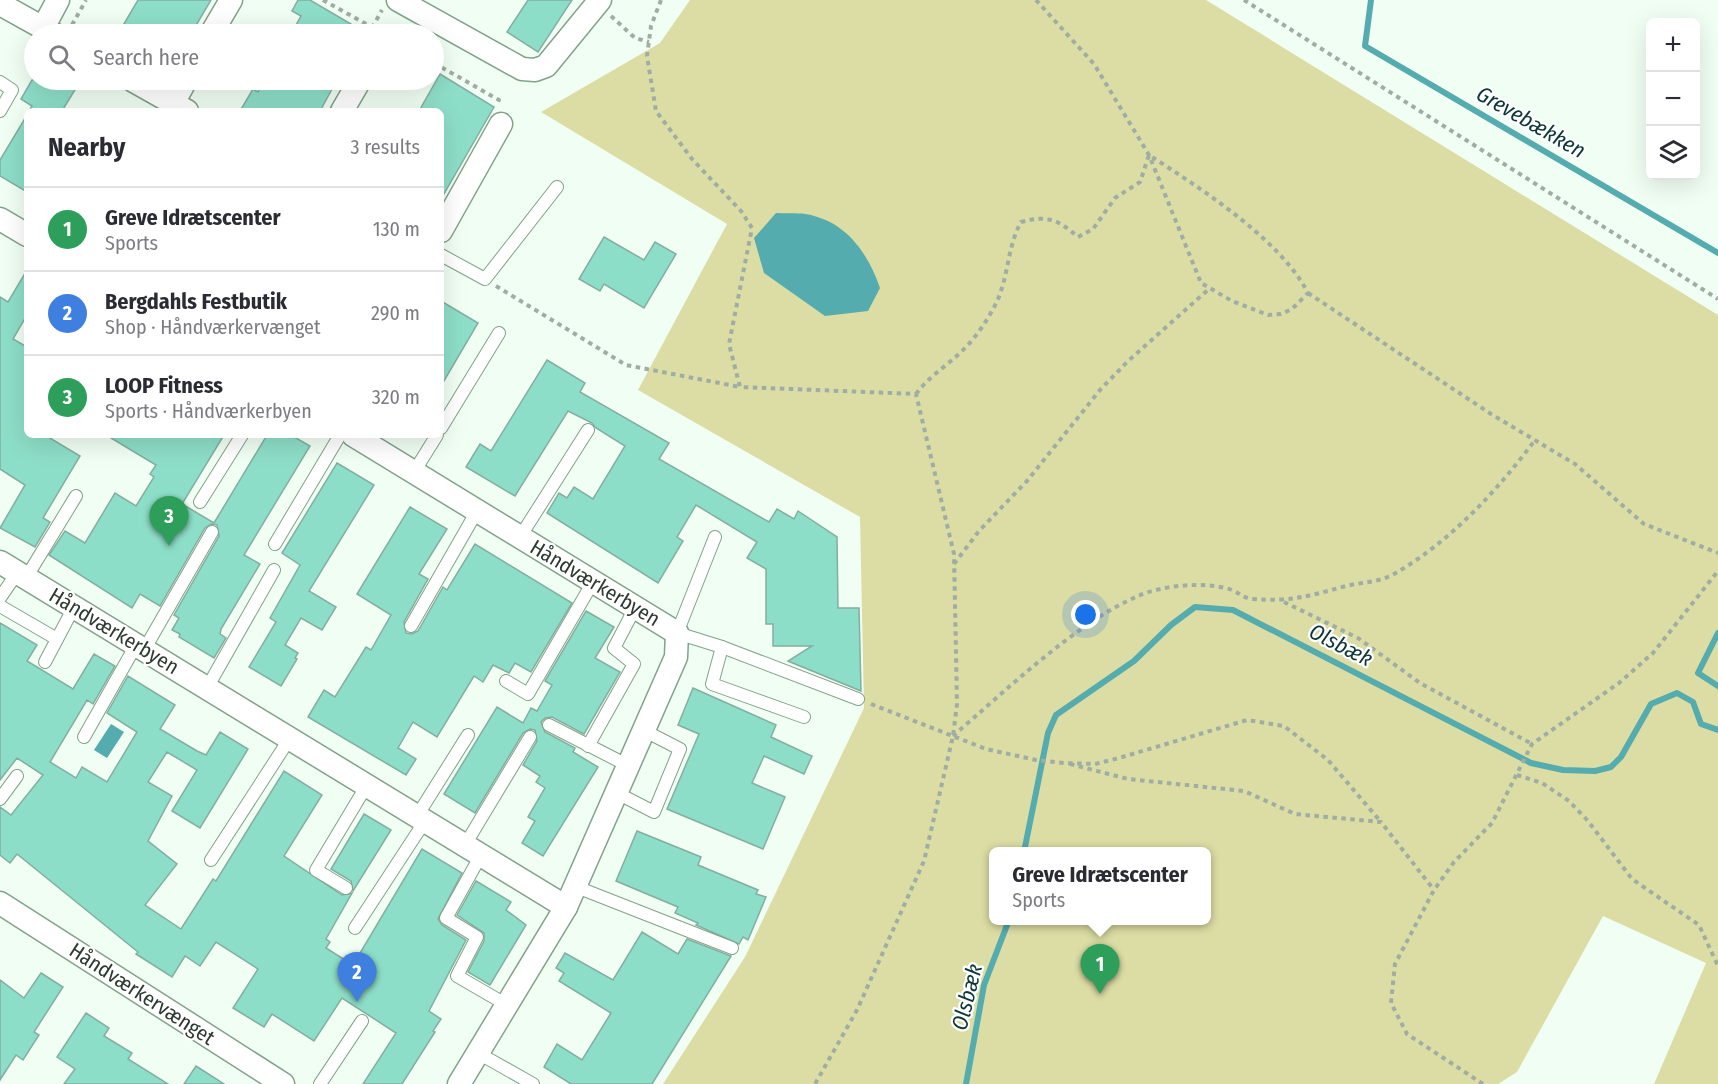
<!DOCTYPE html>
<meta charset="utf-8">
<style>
body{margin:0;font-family:"Fira Sans Condensed",sans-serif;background:#f7f7f7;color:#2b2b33}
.controls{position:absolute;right:18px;top:18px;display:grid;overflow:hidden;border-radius:9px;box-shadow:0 6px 24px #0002}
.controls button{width:54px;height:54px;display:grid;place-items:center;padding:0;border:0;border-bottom:2px solid #e1e1e2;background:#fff;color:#2b2b33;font:30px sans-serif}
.you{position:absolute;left:1086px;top:615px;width:21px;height:21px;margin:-15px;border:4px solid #fff;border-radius:50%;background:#1a73e8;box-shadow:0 0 0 9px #1a73e833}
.badge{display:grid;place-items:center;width:39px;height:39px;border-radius:50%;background:#3363d3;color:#fff;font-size:20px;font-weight:700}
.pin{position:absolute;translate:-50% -50px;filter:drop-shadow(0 2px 3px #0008)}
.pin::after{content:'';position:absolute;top:32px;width:21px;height:18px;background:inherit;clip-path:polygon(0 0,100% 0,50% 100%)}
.popup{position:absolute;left:989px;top:847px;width:222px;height:78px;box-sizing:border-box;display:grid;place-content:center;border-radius:9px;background:#fff;filter:drop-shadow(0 2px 4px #0005);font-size:20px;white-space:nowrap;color:#7c7c81}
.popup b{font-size:22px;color:#2b2b33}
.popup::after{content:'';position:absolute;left:50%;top:100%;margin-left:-12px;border:12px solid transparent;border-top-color:#fff}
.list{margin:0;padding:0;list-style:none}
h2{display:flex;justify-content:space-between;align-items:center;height:78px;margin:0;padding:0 24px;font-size:26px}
h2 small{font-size:20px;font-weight:400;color:#7c7c81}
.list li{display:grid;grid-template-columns:39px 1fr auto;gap:18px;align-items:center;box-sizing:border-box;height:84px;padding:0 24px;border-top:2px solid #e1e1e2}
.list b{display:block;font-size:22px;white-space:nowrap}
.list p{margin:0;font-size:20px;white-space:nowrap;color:#7c7c81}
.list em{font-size:20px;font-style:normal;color:#7c7c81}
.icon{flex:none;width:33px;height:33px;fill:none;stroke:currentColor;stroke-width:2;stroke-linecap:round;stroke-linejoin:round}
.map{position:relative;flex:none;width:1718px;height:1084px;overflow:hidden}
.search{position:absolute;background:#fff;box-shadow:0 6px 24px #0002;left:24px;top:24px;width:420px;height:66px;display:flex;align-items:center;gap:15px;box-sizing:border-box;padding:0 21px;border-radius:33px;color:#7c7c81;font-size:22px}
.panel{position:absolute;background:#fff;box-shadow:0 6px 24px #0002;left:24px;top:108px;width:420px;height:330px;border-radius:9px}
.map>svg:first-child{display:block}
.green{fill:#dcdda4;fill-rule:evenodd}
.water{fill:#54acae}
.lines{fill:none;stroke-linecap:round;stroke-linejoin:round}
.stream{stroke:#54acae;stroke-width:6}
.building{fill:#8ddec8;stroke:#83aea1;stroke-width:1.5}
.lane-casing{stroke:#82a28a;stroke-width:14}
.street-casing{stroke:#82a28a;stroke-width:25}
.path{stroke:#a0ada3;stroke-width:4;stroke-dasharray:4.5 4.5;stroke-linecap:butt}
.lane{stroke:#fff;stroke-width:12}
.street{stroke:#fff;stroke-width:22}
.labels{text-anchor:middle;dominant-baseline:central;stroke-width:4.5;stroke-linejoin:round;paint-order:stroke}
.street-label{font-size:21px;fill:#2d3a30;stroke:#fff}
.water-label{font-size:22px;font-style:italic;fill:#0b3738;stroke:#fff}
</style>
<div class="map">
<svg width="1718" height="1084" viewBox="0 0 1718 1084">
<rect width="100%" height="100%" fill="#f1fef4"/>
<path class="green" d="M690 0H1206L1718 315V1084H1654L1706 963 1603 916 1517 1072 1498 1084H663L745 957 864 708 860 517 638 390 727 224 541 112 660 43ZM994 852H1206V920H994Z"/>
<g class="water">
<path d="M776 213C788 214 803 212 814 216 849 225 869 256 880 288L868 311 825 316 764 273 754 238Z"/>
<polygon points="111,724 124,732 107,758 94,750"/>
</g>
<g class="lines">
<g class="stream">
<polyline points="1371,0 1365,46 1718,253"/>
<polyline points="1718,633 1698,673 1718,686"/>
<polyline points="1024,852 1048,733 1056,715 1134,661 1171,625 1195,607 1233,610 1531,763 1563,770 1595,771 1611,767 1621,757 1651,704 1677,693 1693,702 1701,724 1718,730"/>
<polyline points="966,1084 984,985 1009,920"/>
</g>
</g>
<g class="building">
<polygon points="138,0 211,0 191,34 118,34"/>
<polygon points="298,0 310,0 368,34 291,34 301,16 292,11"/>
<polygon points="528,0 572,0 538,52 507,32"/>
<polygon points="440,74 494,107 441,199 441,111 419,111"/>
<polygon points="32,80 81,80 62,111 29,111 32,106 21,99"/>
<polygon points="265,80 337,80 320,111 240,111 253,89 258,92"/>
<polygon points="27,115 27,192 0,176 0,160"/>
<polygon points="604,237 644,260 655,242 676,254 644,308 604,284 600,291 579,279"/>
<polygon points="27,270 27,315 13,339 27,347 27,435 45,435 80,456 43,518 50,522 35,547 0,528 25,485 0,469 0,297 8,302"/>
<polygon points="441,301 478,323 441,386"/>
<polygon points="547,360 585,383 580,392 669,443 659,459 769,522 777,509 794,519 798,511 837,537 838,608 859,608 861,691 788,661 812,646 773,646 773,624 766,624 766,569 747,558 757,542 696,505 677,537 683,541 658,583 547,513 559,493 567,498 574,487 593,499 625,446 596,428 592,423 568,411 515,496 466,467 480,444 491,451"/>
<polygon points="106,435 224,435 182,504 214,523 267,435 291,435 310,446 244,555 260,564 221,629 220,634 226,638 214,658 179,637 180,634 172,630 179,618 174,615 219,536 217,525 211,524 205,528 160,606 140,594 132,608 49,555 65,531 85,543 115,493 136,506 154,477 150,474 156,465"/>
<polygon points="337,463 374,485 309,591 336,607 322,630 301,618 285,645 298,653 295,658 297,659 281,686 249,667 276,622 270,618 300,565 282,553"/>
<polygon points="410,507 447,529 419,574 428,579 404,622 406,633 412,634 418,631 443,587 447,590 475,544 572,603 531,672 515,663 509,673 493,665 483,682 474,676 437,737 413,722 398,748 416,759 406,775 308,717 324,690 335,697 366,647 371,650 391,615 357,594"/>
<polygon points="586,611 614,627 595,658 620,672 584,734 552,717 545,718 541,722 545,732 575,748 573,752 598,767 543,856 522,843 535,821 528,817 545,788 536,782 540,776 523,765 537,741 535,730 530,729 523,733 475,813 444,794 497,707 523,723 531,708 537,711 552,685 545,681"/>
<polygon points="0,623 37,645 27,661 73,689 94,654 115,666 93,704 87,700 50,762 76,778 82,767 107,782 137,732 107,713 128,676 175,705 160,729 197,751 206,755 220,732 248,749 200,828 172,811 197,770 167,752 148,782 172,796 148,841 177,864 145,905 181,929 213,879 216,881 284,771 322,795 284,856 342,895 352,893 326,939 330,942 326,948 353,965 422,849 462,873 438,919 442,925 466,940 429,1011 441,1019 433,1031 435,1032 402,1084 363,1084 396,1033 342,998 314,1041 272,1014 264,1027 233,1008 258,969 216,942 200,966 185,956 172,977 136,954 138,952 17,854 10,863 0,855 0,807 11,815 43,775 17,758 0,780"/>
<polygon points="693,688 776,725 771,737 812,756 804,774 764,756 752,783 785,797 763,849 667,809 699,734 678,725"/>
<polygon points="364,814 391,830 353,891 351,881 331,869"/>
<polygon points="637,831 701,857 698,865 758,890 756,894 766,897 748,940 743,937 739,944 696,925 698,923 675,913 678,907 616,881"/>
<polygon points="476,881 511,902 506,910 526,925 490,985 468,972 484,941 484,933 457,915"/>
<polygon points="642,932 678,954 687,939 731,956 652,1084 571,1084 544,1067 557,1044 582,1060 611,1013 559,981 564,973 556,968 565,953 613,980"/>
<polygon points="41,973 63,987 34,1032 39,1035 23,1060 16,1055 0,1080 0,980 24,998"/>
<polygon points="86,1013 109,1028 104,1036 132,1053 128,1059 168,1084 64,1084 75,1069 57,1057"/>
<polygon points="196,1066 224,1084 184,1084"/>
</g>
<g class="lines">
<g class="lane-casing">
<g id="lane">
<polyline points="0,82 12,90 0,111"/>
<polyline points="441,255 485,279 557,187"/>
<polyline points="441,428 499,333"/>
<polyline points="414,472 437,435"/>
<polyline points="200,502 242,435"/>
<polyline points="520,537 588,430"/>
<polyline points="715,537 677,633 722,647 858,699"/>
<polyline points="275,544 340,435"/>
<polyline points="26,578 76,496"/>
<polyline points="0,598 17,573"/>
<polyline points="0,606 57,639"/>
<polyline points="411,626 477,511"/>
<polyline points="722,647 712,684 804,717"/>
<polyline points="144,650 212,532"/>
<polyline points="45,662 74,607"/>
<polyline points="506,681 528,694 593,582"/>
<polyline points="207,688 274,570"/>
<polyline points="549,725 627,765"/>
<polyline points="84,737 136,645"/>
<polyline points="588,746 634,664 614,648 635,608"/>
<polyline points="617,793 654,812 680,749 643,730"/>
<polyline points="0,799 17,776"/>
<polyline points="417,816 468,735"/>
<polyline points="465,845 530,737"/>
<polyline points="481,855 446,918 477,937 457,976 507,1005"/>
<polyline points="211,860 290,738"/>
<polyline points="574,886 732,948"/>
<polyline points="346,888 316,870 367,785"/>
<polyline points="355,928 425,821"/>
<polyline points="478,1053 533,1084"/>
<polyline points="320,1084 362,1021"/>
</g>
</g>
<g class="street-casing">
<g id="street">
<polyline points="398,0 522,69 535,70 546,66 600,0"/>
<polyline points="0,4 54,34"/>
<polyline points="43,28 58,0"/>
<polyline points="211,34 231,0"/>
<polyline points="132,80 187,111"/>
<polyline points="173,103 186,80"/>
<polyline points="342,111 360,80"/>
<polyline points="0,219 27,235"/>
<polyline points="441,231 501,124"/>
<polyline points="353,435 677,633 676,657 566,907 459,1084"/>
<polyline points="0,562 566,907"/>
<polyline points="0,903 283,1084"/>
</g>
</g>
<g class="path">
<polyline points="323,0 384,34"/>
<polyline points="661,0 651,26 647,56 656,111 692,159 741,211 752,228 729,344 740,387 916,394 954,554 957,704 953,736 924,861 857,1010 815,1084"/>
<path d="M1036 0 1094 64 1149 155 1201 283 1232 301 1268 315 1281 314 1292 309 1308 293C1280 239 1200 188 1149 155"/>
<polyline points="1244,0 1718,299"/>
<polyline points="611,16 635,38 649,42"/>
<polyline points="72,25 86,0"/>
<polyline points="372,28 382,10"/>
<polyline points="434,63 499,100 496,105"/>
<polyline points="496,286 626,365 740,387"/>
<polyline points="1308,293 1491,414 1575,464 1644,524 1718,553"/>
<path d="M916 394C930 375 950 364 966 347 976 337 986 322 993 309 1009 282 1006 249 1021 222 1048 215 1057 219 1078 237L1093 229 1115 198 1140 182 1149 155"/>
<polyline points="954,564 979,531 1027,481 1100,390 1127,362 1210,288"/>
<polyline points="1284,602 1358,638 1420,683 1532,744"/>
<polyline points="871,704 986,749 1036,760 1064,763 1095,764 1119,758 1247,720 1284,726 1328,760 1381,822"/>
<path d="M953 736C1004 692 1077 622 1138 596 1163 585 1206 581 1232 590 1239 593 1244 598 1252 599 1291 602 1309 596 1346 586 1362 582 1378 583 1394 574 1449 543 1497 491 1535 440"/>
<polyline points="1070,764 1128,779 1244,791 1295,814 1381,822 1434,890"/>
<polyline points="1517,775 1542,783 1569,801 1588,821 1632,879 1699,925 1718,966"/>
<polyline points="1483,1084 1407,1034 1391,1003 1395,964 1434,890 1454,862 1492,823 1532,744 1619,683 1653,653 1718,571"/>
</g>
<use href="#lane" class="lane"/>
<use href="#street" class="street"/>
</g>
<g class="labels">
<g class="street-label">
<text transform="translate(595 583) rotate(31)">Håndværkerbyen</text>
<text transform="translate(114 631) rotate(31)">Håndværkerbyen</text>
<text transform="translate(142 994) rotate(33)">Håndværkervænget</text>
</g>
<g class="water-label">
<text transform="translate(1531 122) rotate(30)">Grevebækken</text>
<text transform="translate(1341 645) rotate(27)">Olsbæk</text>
<text transform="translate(967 997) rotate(-76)">Olsbæk</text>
</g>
</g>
</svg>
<div class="controls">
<button>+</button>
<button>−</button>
<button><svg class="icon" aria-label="layers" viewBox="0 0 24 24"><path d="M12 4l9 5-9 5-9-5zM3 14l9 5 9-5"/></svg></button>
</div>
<div class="you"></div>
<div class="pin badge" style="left:1100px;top:994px;background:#2e9e5b">1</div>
<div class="popup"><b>Greve Idrætscenter</b>Sports</div>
<div class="pin badge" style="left:357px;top:1002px;background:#3f7fe0">2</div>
<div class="pin badge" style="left:169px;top:546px;background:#2e9e5b">3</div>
<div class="search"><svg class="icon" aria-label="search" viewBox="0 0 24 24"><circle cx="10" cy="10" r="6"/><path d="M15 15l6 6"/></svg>Search here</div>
<section class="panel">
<h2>Nearby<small>3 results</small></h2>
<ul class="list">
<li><span class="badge" style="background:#2e9e5b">1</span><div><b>Greve Idrætscenter</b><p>Sports</p></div><em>130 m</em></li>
<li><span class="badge" style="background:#3f7fe0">2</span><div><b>Bergdahls Festbutik</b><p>Shop · Håndværkervænget</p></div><em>290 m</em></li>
<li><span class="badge" style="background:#2e9e5b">3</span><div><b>LOOP Fitness</b><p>Sports · Håndværkerbyen</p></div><em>320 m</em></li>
</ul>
</section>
</div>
